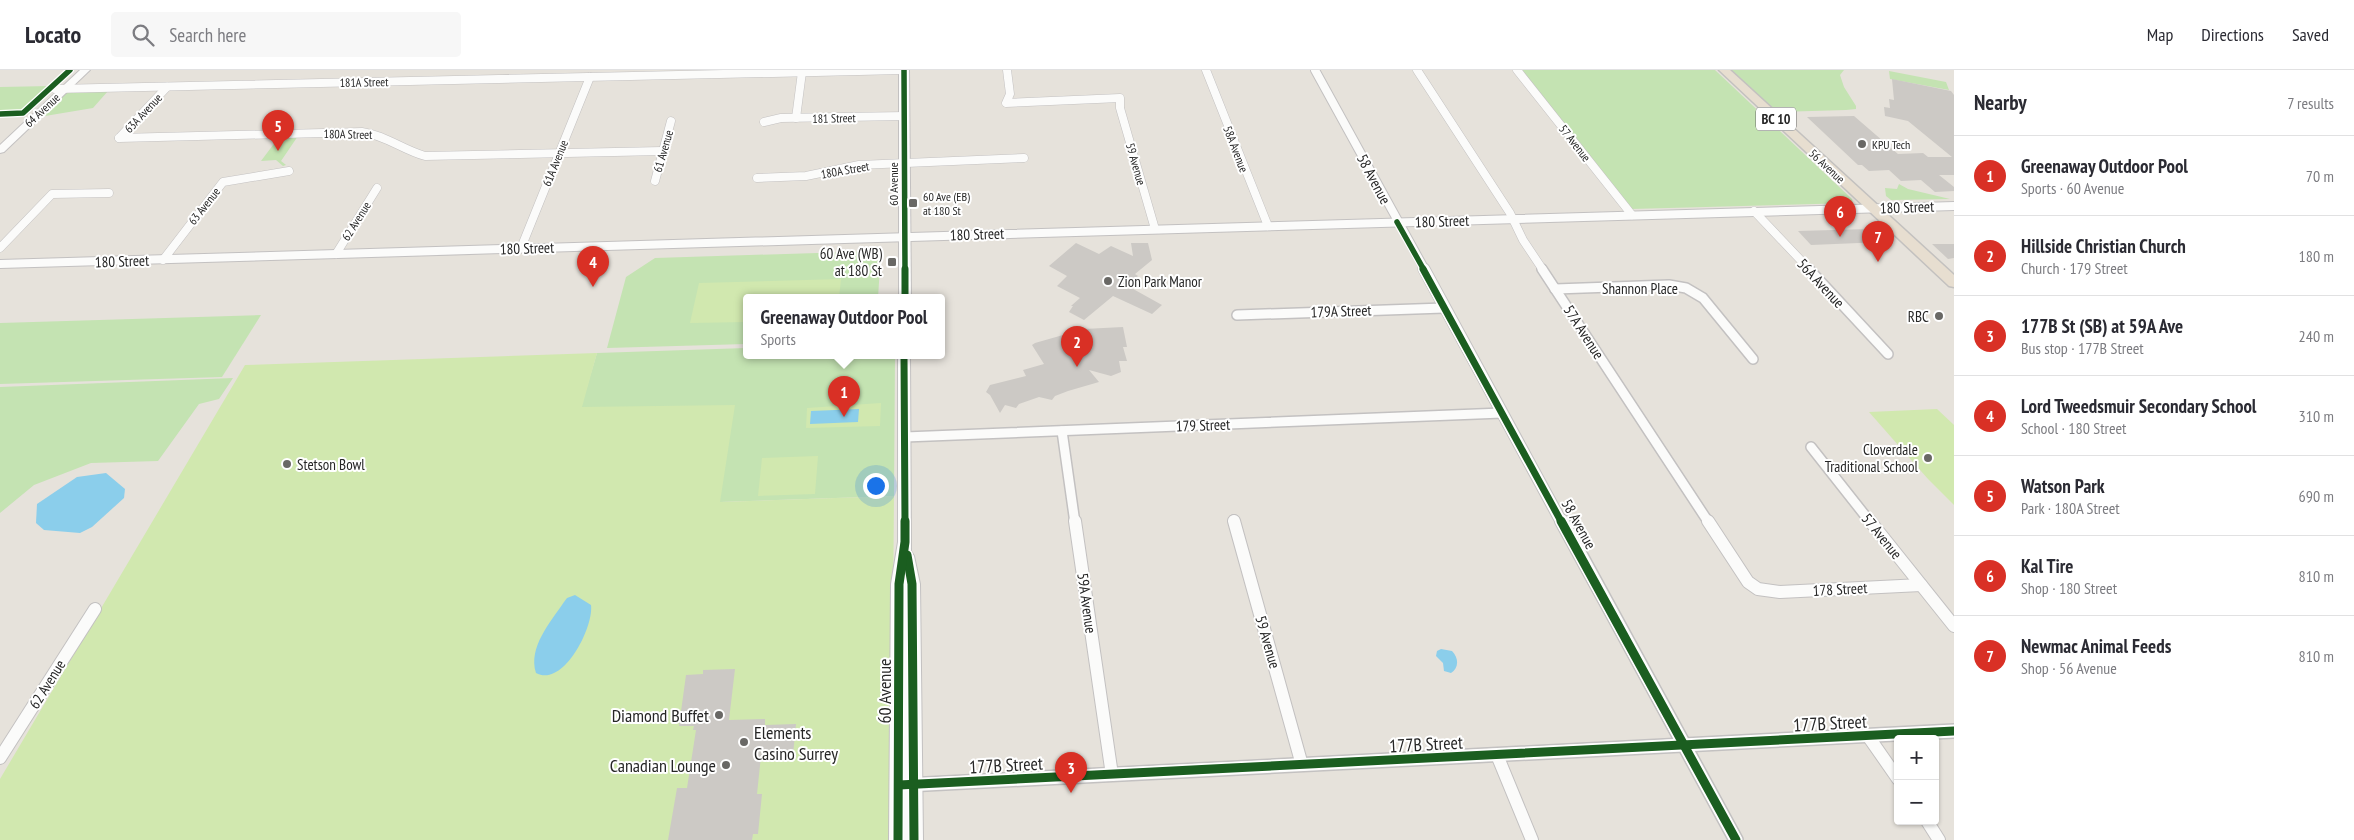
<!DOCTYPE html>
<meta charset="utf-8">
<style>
body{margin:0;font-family:"PT Sans Narrow",sans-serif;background:#f7f7f7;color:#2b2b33}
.controls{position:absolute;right:15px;bottom:15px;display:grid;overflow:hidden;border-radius:5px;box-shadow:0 1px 4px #0004}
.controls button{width:45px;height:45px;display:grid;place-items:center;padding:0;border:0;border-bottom:1px solid #e1e1e2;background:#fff;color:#2b2b33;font:25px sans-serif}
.you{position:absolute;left:875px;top:415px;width:18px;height:18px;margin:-12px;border:4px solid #fff;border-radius:50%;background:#1a73e8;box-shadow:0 0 0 8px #1a73e833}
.badge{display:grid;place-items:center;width:32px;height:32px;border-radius:50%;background:#d93025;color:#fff;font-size:16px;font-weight:700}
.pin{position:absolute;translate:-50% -41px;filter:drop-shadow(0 1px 2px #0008)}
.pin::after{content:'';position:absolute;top:26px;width:18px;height:15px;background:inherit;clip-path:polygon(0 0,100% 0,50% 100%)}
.popup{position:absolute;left:743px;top:224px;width:202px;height:65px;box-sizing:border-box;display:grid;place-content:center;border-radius:5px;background:#fff;filter:drop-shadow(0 1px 4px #0005);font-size:16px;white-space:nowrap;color:#7c7c81}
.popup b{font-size:19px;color:#2b2b33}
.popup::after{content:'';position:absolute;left:50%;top:100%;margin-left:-10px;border:10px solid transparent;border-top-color:#fff}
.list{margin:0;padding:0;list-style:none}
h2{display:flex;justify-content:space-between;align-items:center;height:65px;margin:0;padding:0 20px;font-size:21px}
h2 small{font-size:16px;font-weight:400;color:#7c7c81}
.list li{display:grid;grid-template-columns:32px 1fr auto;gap:15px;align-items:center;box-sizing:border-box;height:80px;padding:0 20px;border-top:1px solid #e1e1e2}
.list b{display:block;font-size:19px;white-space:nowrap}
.list p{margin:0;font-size:16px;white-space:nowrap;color:#7c7c81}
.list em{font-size:16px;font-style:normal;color:#7c7c81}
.icon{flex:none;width:28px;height:28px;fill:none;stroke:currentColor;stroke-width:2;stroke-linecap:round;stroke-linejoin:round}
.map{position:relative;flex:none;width:1954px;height:770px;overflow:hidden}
header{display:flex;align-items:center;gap:30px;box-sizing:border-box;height:70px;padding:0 25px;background:#fff;border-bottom:1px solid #e1e1e2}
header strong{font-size:24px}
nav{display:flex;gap:28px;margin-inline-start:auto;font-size:18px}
.search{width:350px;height:45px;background:#f7f7f7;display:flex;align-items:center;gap:12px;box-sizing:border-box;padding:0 18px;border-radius:5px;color:#7c7c81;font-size:19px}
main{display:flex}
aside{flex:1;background:#fff}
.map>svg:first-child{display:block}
.green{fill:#c4e3b2}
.pitch{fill:#d1e8af}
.water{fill:#8bceeb}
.building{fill:#ccc9c5}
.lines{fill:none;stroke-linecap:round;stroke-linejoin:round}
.minor-far2-casing{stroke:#c3c1c1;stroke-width:9}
.minor-far1-casing{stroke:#c3c1c1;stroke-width:12}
.minor-casing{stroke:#c3c1c1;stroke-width:14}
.tertiary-far2-casing{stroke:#c3c1c1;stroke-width:10}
.tertiary-far1-casing{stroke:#c3c1c1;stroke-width:13}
.tertiary-casing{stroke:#c3c1c1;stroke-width:16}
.secondary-casing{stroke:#c3c1c1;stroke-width:2}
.trunk-casing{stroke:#c3c1bf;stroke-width:3}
.minor-far2{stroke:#fbfbfa;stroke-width:8}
.minor-far1{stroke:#fbfbfa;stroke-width:9}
.minor{stroke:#fbfbfa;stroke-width:12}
.tertiary-far2{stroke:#fbfbfa;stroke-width:8}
.tertiary-far1{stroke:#fbfbfa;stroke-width:11}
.tertiary{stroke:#fbfbfa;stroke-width:13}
.secondary{fill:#fbfbfa;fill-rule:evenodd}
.trunk{fill:#e7ded0;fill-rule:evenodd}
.cycleway-far2-casing{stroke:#fff;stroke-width:8}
.cycleway-far1-casing{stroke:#fff;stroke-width:10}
.cycleway-casing{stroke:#fff;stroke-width:12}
.cycleway-far2{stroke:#1b5e20;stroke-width:5.5}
.cycleway-far1{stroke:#1b5e20;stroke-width:7}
.cycleway{stroke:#1b5e20;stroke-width:9}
.poi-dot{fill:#696865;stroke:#fff;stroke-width:2}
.labels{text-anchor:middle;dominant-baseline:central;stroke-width:4;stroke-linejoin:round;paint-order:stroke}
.far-street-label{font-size:12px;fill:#262626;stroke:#fff}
.far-poi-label{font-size:12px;fill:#262626;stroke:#fff;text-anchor:start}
.shield{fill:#fff;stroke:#676767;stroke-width:1}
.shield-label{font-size:14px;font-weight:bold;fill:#262626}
.street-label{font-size:15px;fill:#262626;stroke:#fff}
.poi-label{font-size:15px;fill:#262626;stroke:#fff;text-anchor:end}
.near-street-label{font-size:18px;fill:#262626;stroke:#fff}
.near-poi-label{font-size:18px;fill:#262626;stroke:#fff;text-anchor:end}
</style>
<header>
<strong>Locato</strong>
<div class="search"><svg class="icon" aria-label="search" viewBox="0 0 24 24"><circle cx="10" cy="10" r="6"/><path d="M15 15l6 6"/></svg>Search here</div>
<nav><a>Map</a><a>Directions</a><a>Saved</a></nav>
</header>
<main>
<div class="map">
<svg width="1954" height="770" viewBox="0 0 1954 770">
<rect width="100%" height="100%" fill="#e6e2db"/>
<g class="green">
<polygon points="1519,0 1715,0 1852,129 1853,133 1631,139"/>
<polygon points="1730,0 1844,0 1840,5 1844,17 1856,36 1856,39 1846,40 1777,42"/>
<polygon points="1889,1 1946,12 1949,20 1890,9"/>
<polygon points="51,16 22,42 0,43 0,17"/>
<polygon points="108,21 93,38 39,47 66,22"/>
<polygon points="298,66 281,91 286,95 283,96 276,90 261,91 279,67"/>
<polygon points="1899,114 1908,119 1950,129 1891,130 1886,126 1885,118 1897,119"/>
<polygon points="881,181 878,228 746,228 746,274 607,278 626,207 655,188"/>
<polygon points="261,245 222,307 0,314 0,253"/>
<polygon points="746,278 746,286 895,286 894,426 720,432 581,337 597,283"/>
<polygon points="233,308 219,329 199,334 158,391 91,393 34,415 0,443 0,317"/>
</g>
<g class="pitch">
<polygon points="841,209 839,228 746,228 746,252 690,253 699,213"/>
<polygon points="597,283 582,337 735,335 720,432 894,426 891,770 0,770 0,709 245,295"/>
<polygon points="881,333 880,356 806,358 807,338"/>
<polygon points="1937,339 1954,355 1954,435 1928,409 1869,342"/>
<polygon points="818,386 815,424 758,426 762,388"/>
</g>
<g class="water">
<polygon points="859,339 858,352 810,354 811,341"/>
<polygon points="106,403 125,419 124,428 92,457 80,463 44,460 36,453 37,434 77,407"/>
<path d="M575 525 591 535C594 556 564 618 536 603 528 577 550 553 564 532L567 528Z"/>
<path d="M1441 579 1452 581C1459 588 1459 598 1451 603L1444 601 1443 593 1436 586 1437 581Z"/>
</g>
<g class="building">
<polygon points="1892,9 1951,21 1954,25 1954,105 1939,105 1954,117 1954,121 1935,122 1921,110 1901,111 1889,100 1869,101 1862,95 1858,95 1807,47 1854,46 1898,84 1923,83 1928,87 1952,87 1908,51 1885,46 1884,37 1890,38 1889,29 1894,30"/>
<polygon points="1869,159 1883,172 1811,175 1798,161"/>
<polygon points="1076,173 1099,184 1111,176 1133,186 1131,173 1148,173 1152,190 1135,204 1138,206 1126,215 1162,235 1152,244 1113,226 1084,250 1069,242 1073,236 1071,236 1080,228 1057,216 1067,206 1049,196"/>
<polygon points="1932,174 1954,174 1954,188 1948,189"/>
<polygon points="1123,257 1127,277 1123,277 1127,291 1119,291 1121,302 1111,306 1089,300 1099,312 1068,321 1055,326 1052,330 1039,327 1019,334 1016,338 1005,335 1000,343 990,325 986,322 990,315 1026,306 1023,300 1044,294 1032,275 1035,273 1084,259"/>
<polygon points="735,599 729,650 765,649 765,655 796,654 793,685 761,686 757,724 762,724 758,764 753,764 752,770 668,770 677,718 687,718 696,660 693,660 694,656 679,656 686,605 703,604 703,600"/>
</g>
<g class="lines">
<g class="minor-far2-casing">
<g id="minor-far2">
<polyline points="1007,0 1010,24 1006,33 1120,28 1120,38 1155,159"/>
<polyline points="1206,0 1268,156"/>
<polyline points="1417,0 1510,143 1523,170 1543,200"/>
<polyline points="1517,0 1632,145"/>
<polyline points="55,19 902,0"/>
<polyline points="796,48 802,2"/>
<polyline points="764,52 781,48 905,46"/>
<path d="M119 68 362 62C385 65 403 80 425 86L662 81"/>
<polyline points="119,68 167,17"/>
<polyline points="757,108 806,106 859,95 1024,88"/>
<polyline points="655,111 671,51"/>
<polyline points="1754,141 1810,200"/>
<polyline points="0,178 52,124 109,123"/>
<polyline points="521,178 590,7"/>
<polyline points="336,184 377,118"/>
<polyline points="163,190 223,112 289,101"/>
</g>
</g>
<g class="minor-far1-casing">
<g id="minor-far1">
<polyline points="1542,199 1709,453"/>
<polyline points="1809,199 1888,284"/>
<polyline points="1555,219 1669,215 1686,218 1703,228 1753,289"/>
<polyline points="1237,245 1444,238"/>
<polyline points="1062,361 1075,453"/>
<polyline points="905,367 1502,343"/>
<polyline points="1811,377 1871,453"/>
<polyline points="1234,450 1235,453"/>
</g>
</g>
<g class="minor-casing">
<g id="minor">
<polyline points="1075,451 1112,705"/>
<polyline points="1234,451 1302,695"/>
<polyline points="1708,451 1748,512 1758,519 1780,522 1921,515"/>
<polyline points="1870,451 1954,556"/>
<polyline points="1868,666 1898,709"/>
<polyline points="1497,685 1532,770"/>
<polyline points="0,688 95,539"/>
<polyline points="1927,751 1939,770"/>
</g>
</g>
<g class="tertiary-far2-casing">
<g id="tertiary-far2">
<polyline points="1315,0 1425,200"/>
<polyline points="0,194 1954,136"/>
</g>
</g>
<g class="tertiary-far1-casing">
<polyline id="tertiary-far1" points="1424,199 1562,453"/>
</g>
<g class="tertiary-casing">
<g id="tertiary">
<polyline points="1562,451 1736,770"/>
<polyline points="907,715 1954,661"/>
</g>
</g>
<g class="secondary-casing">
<g id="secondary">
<polygon points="80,0 90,0 4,82 0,83 0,75"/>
<polygon points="899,0 909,0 911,228 899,228"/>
<polygon points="898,286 910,286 911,481 914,486 920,514 923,770 889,770 891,514 898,472"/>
</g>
</g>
<g class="trunk-casing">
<polygon id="trunk" points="1719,0 1730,0 1954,205 1954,217 1949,216"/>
</g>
<use href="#minor-far2" class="minor-far2"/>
<use href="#minor-far1" class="minor-far1"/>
<use href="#minor" class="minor"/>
<use href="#tertiary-far2" class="tertiary-far2"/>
<use href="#tertiary-far1" class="tertiary-far1"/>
<use href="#tertiary" class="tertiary"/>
<use href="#secondary" class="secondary"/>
<use href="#trunk" class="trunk"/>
<g class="cycleway-far2-casing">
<g id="cycleway-far2">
<polyline points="904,0 905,200"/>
<polyline points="0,44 23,43 70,0"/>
<polyline points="1397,152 1424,200"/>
</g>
</g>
<g class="cycleway-far1-casing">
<g id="cycleway-far1">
<polyline points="905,199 905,228"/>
<polyline points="1423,199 1562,453"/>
<polyline points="904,286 905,453"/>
</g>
</g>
<g class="cycleway-casing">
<g id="cycleway">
<polyline points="1561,451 1736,770"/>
<polyline points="907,485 912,514 914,770"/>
<polyline points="899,715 1954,661"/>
<polyline points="898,770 899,514 905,472 905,451"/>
</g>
</g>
<use href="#cycleway-far2" class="cycleway-far2"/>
<use href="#cycleway-far1" class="cycleway-far1"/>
<use href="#cycleway" class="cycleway"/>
</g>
<g class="poi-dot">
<circle cx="1862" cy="74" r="5"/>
<rect x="908" y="128" width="10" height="10" rx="2.5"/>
<rect x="887" y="187" width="10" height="10" rx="2.5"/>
<circle cx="1108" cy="211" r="5"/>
<circle cx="1939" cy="246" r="5"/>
<circle cx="1928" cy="388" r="5"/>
<circle cx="287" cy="394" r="5"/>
<circle cx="719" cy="645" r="5"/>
<circle cx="744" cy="672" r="5"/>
<circle cx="726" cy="695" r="5"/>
</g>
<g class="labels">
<g class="far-street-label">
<text transform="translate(364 12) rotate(-1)">181A Street</text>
<text transform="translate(42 40) rotate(-43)">64 Avenue</text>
<text transform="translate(143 43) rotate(-47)">63A Avenue</text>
<text transform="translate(834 48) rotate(-1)">181 Street</text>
<text transform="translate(348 64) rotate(1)">180A Street</text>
<text transform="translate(1575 73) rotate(52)">57 Avenue</text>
<text transform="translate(1236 79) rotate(69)">58A Avenue</text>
<text transform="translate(663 81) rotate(-74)">61 Avenue</text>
<text transform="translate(555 93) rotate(-68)">61A Avenue</text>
<text transform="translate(1136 94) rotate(74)">59 Avenue</text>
<text transform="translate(1827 96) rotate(43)">56 Avenue</text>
<text transform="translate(845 100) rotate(-10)">180A Street</text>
<text transform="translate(893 114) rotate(-90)">60 Avenue</text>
<text transform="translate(204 136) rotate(-52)">63 Avenue</text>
<text transform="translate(356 151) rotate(-58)">62 Avenue</text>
</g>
<g class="far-poi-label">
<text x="1872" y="74">KPU Tech</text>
<text x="923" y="126">60 Ave (EB)<tspan x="923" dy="14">at 180 St</tspan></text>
</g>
<rect class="shield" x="1756" y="37.5" width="40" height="23" rx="4"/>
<g class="shield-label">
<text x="1776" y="49">BC 10</text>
</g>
<g class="street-label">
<text transform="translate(1374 109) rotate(62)">58 Avenue</text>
<text transform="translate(1907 137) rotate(-2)">180 Street</text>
<text transform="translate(1442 151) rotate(-2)">180 Street</text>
<text transform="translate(977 164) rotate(-2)">180 Street</text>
<text transform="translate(527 178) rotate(-2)">180 Street</text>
<text transform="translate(122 191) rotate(-2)">180 Street</text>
<text transform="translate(1821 213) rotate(47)">56A Avenue</text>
<text x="1640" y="218">Shannon Place</text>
<text transform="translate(1341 241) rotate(-2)">179A Street</text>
<text transform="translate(1584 262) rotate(57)">57A Avenue</text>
<text transform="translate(1203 355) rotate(-2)">179 Street</text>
<text transform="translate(1579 454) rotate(61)">58 Avenue</text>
<text transform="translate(1882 466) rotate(51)">57 Avenue</text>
<text transform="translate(1840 519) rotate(-3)">178 Street</text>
<text transform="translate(1087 533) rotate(82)">59A Avenue</text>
<text transform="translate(1268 572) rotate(74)">59 Avenue</text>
<text transform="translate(47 614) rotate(-58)">62 Avenue</text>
</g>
<g class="poi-label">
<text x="882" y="183">60 Ave (WB)<tspan x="882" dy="17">at 180 St</tspan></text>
<text x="1118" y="211" text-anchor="start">Zion Park Manor</text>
<text x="1929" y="246">RBC</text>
<text x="1918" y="379">Cloverdale<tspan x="1918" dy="17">Traditional School</tspan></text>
<text x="297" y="394" text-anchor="start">Stetson Bowl</text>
</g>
<g class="near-street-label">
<text transform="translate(884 621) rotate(-90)">60 Avenue</text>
<text transform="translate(1830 653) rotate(-3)">177B Street</text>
<text transform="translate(1426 674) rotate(-3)">177B Street</text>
<text transform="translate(1006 695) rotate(-3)">177B Street</text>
</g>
<g class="near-poi-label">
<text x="709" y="645">Diamond Buffet</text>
<text x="754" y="662" text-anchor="start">Elements<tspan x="754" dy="21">Casino Surrey</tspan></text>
<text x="716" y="695">Canadian Lounge</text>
</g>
</g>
</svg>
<div class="controls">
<button>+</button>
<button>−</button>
</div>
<div class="you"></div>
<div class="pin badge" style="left:844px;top:347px">1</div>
<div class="popup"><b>Greenaway Outdoor Pool</b>Sports</div>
<div class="pin badge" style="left:1077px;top:297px">2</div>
<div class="pin badge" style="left:1071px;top:723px">3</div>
<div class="pin badge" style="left:593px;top:217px">4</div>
<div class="pin badge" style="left:278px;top:81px">5</div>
<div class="pin badge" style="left:1840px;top:167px">6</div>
<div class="pin badge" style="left:1878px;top:192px">7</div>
</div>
<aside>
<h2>Nearby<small>7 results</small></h2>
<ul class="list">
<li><span class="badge">1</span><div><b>Greenaway Outdoor Pool</b><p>Sports · 60 Avenue</p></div><em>70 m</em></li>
<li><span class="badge">2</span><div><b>Hillside Christian Church</b><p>Church · 179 Street</p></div><em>180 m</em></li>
<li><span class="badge">3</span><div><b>177B St (SB) at 59A Ave</b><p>Bus stop · 177B Street</p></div><em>240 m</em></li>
<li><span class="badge">4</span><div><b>Lord Tweedsmuir Secondary School</b><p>School · 180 Street</p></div><em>310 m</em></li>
<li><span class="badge">5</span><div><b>Watson Park</b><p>Park · 180A Street</p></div><em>690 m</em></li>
<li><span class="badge">6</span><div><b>Kal Tire</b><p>Shop · 180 Street</p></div><em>810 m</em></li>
<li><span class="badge">7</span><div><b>Newmac Animal Feeds</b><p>Shop · 56 Avenue</p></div><em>810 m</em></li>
</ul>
</aside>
</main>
